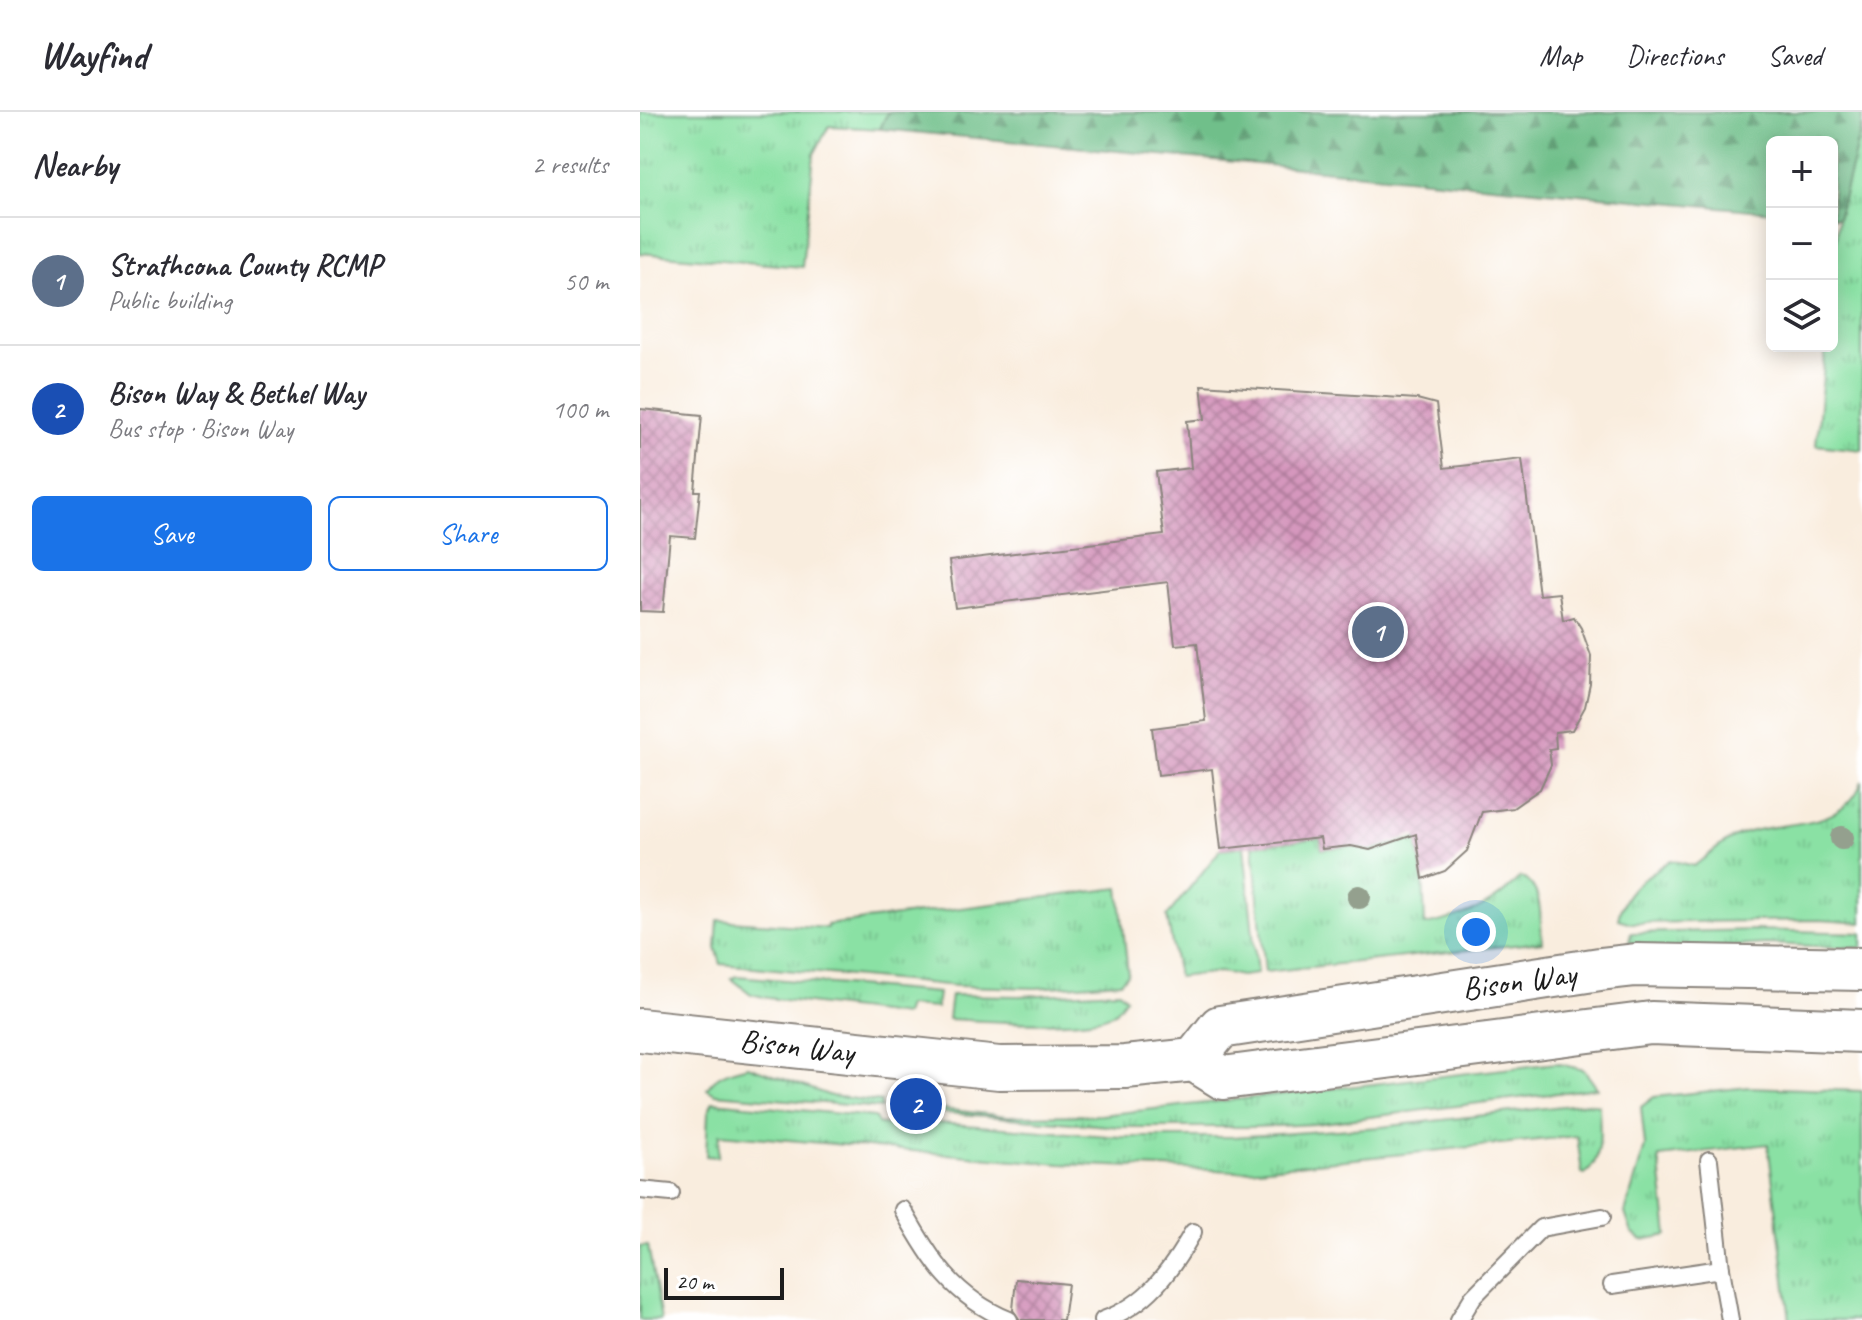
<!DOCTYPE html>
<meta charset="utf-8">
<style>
body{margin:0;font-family:Caveat,sans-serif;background:#f2f2f3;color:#2b2b33}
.controls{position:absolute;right:24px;top:24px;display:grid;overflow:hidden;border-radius:12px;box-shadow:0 4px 20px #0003}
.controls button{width:72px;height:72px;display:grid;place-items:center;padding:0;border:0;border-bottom:2px solid #e1e1e2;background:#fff;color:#2b2b33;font:40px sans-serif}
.scale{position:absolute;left:24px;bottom:20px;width:120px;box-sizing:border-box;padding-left:8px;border:4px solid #1c1c1c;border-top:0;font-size:22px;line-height:28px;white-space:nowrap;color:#1c1c1c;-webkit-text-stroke:6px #fff;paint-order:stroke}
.you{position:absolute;left:836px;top:820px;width:28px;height:28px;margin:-20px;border:6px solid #fff;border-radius:50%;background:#1a73e8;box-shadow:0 0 0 12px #1a73e833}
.badge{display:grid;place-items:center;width:52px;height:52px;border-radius:50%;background:#1a73e8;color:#fff;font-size:26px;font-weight:700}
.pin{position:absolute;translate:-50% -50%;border:4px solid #fff;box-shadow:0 2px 8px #0006}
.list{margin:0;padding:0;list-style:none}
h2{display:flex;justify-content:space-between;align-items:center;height:104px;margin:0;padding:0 32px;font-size:34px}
h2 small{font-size:26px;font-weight:400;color:#7c7c81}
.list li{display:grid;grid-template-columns:52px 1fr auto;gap:24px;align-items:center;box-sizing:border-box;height:128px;padding:0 32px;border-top:2px solid #e1e1e2}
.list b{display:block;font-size:30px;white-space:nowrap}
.list p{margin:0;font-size:26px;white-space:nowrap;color:#7c7c81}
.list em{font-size:26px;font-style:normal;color:#7c7c81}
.actions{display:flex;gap:16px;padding:24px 32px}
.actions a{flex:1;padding:18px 0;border:2px solid #1a73e8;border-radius:12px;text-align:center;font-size:28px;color:#1a73e8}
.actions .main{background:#1a73e8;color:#fff}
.icon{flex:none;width:44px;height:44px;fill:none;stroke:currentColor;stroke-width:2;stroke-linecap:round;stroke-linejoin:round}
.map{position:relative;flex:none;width:1222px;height:1208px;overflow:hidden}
header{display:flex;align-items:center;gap:48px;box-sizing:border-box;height:112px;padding:0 40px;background:#fff;border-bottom:2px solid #e1e1e2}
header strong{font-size:38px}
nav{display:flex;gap:44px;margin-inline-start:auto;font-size:28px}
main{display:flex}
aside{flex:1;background:#fff}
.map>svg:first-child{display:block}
.grass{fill:url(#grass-tufts);stroke:#537e60;stroke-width:2}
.forest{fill:url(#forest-firs);stroke:#466e53;stroke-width:2}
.building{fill:url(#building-cross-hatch)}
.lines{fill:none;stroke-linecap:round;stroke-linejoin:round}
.service-casing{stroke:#8a847d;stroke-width:20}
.tertiary-casing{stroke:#8a847d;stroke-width:46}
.service{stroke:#fff;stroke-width:16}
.tertiary{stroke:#fff;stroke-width:42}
.tree{fill:#94a08e}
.labels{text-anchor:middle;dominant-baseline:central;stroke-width:6;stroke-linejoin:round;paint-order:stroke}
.street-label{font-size:32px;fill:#1c1c1c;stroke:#fff}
</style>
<header>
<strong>Wayfind</strong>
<nav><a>Map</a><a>Directions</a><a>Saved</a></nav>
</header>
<main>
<aside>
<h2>Nearby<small>2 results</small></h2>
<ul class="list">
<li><span class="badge" style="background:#5c6f8a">1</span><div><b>Strathcona County RCMP</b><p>Public building</p></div><em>50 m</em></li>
<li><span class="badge" style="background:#1a4fb4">2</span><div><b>Bison Way &amp; Bethel Way</b><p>Bus stop · Bison Way</p></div><em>100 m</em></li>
</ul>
<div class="actions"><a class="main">Save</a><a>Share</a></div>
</aside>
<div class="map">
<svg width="1222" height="1208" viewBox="0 0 1222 1208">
<defs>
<pattern id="grass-tufts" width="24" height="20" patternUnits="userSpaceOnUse" patternTransform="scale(2)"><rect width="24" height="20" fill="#8ae1a4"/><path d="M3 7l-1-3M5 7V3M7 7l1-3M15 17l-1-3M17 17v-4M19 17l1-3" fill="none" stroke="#76c08d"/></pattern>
<pattern id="forest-firs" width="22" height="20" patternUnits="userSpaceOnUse" patternTransform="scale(2)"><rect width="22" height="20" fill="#6fbf8a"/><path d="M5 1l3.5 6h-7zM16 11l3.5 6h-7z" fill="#5a9a70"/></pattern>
<pattern id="building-cross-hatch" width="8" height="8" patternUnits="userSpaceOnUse" patternTransform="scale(2)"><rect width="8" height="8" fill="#d597bd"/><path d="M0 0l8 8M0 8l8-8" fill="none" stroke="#ac7a99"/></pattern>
</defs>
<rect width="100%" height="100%" fill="#fff"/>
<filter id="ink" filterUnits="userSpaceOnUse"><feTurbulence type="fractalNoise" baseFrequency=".0125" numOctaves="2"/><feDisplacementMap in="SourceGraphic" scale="16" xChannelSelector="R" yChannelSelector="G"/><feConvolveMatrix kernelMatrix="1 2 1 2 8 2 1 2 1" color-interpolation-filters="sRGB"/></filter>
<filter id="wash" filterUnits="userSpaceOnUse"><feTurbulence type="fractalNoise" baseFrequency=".006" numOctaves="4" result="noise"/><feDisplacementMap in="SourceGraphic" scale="32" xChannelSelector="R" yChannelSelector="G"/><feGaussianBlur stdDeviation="1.8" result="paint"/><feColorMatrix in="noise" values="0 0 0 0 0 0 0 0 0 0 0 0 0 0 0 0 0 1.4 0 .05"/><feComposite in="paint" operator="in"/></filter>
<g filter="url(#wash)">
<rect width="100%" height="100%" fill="#f9edde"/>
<g class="grass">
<polygon points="0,0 248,0 240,17 189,14 174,42 162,155 0,141"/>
<polygon points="1222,12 1222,338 1176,333 1186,234 1192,234 1192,172 1198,107"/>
<path d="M1222 669V811L1180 808 991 811 978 807C984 775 1006 765 1031 748L1054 754C1069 743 1085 728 1102 722 1144 707 1204 720 1222 669Z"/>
<path d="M680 726 682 737 711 734 730 738 777 726 783 766 785 813C824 805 852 796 880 765 904 773 900 808 902 830L625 860 613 733Z"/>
<polygon points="604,734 617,862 601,864 580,860 538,865 527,804 581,737"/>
<polygon points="479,776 488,862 480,870 396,876 317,874 81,852 76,836 78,808 187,816 187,813"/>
<polygon points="1115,818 1222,821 1222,836 1126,832 1011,840 989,830 991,821"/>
<polygon points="97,864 298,881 296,896 267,894 264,903 128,886 111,882 91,866"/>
<path d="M479 879 486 886C482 890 478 898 473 901 450 917 340 909 308 907L311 883 379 884Z"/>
<polygon points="916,951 944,958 957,976 675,1012 614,1015 481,1015 282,999 281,995 367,1004 461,1003"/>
<path d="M108 954 191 984 241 990V996L75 982 67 977C75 962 92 958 108 954Z"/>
<polygon points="1109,975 1222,979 1222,1208 1150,1208 1128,1032 1019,1045 1028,1123 1002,1128 992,1121 985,1101 1005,1034 1001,995 1014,985"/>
<path d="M73 990 234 1005 239 1012 280 1016 286 1010 481 1025H592L741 1015 948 991 959 993C959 1015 965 1047 945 1062L942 1061 937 1024 598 1059 420 1052 80 1022 78 1045 66 1044 68 1000Z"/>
<polygon points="0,1134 8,1134 21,1208 0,1208"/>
</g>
<polygon class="forest" points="248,0 1222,0 1222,12 1198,106 1192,106 1192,30 1132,30 1132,100 240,17"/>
<g id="blocks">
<g class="building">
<polygon points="561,273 777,287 796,292 804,356 882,347 899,483 919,481 923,508 934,505 941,516 951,544 950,572 945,595 932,618 915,620 916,636 909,637 911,653 900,677 873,696 842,700 827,739 805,759 783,767 776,722 730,738 711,734 682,737 680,726 581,737 572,657 518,663 512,616 566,609 557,531 535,533 528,470 315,496 309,449 524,423 516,360 551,356 547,309 565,307"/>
<polygon points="0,297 62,303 55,379 60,379 55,426 30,424 23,500 0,499"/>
<polygon points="376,1167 428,1172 423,1208 380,1208 373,1198"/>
</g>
</g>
</g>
<g filter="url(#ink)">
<use href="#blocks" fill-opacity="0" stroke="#8a847d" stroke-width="2"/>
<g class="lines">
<g class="service-casing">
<g id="service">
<polyline points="1069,1048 1081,1157"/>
<polyline points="0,1078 31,1081"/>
<path d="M263 1098C291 1149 314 1185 369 1208"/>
<polyline points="972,1173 1081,1157 1090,1208"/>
<path d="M463 1208C507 1193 531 1159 553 1120"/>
<polyline points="819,1208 833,1185 901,1116 962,1105"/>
</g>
</g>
<g class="tertiary-casing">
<g id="tertiary">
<polyline points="0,918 359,956 485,955 554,948 583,966 1011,911 1222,919"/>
<polyline points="554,948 580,915 960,857 996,853 1222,857"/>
</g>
</g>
<use href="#service" class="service"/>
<use href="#tertiary" class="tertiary"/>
</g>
<g class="tree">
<circle cx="1202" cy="726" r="12"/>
<circle cx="719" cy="785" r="12"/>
</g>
</g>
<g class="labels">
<g class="street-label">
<text transform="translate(879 869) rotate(-8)">Bison Way</text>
<text transform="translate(157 934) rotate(6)">Bison Way</text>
</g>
</g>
</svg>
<div class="controls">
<button>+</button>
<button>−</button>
<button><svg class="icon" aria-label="layers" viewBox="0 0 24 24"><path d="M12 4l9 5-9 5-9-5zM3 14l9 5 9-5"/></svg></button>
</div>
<div class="scale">20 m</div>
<div class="you"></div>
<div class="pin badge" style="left:738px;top:520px;background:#5c6f8a">1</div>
<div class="pin badge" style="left:276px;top:992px;background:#1a4fb4">2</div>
</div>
</main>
